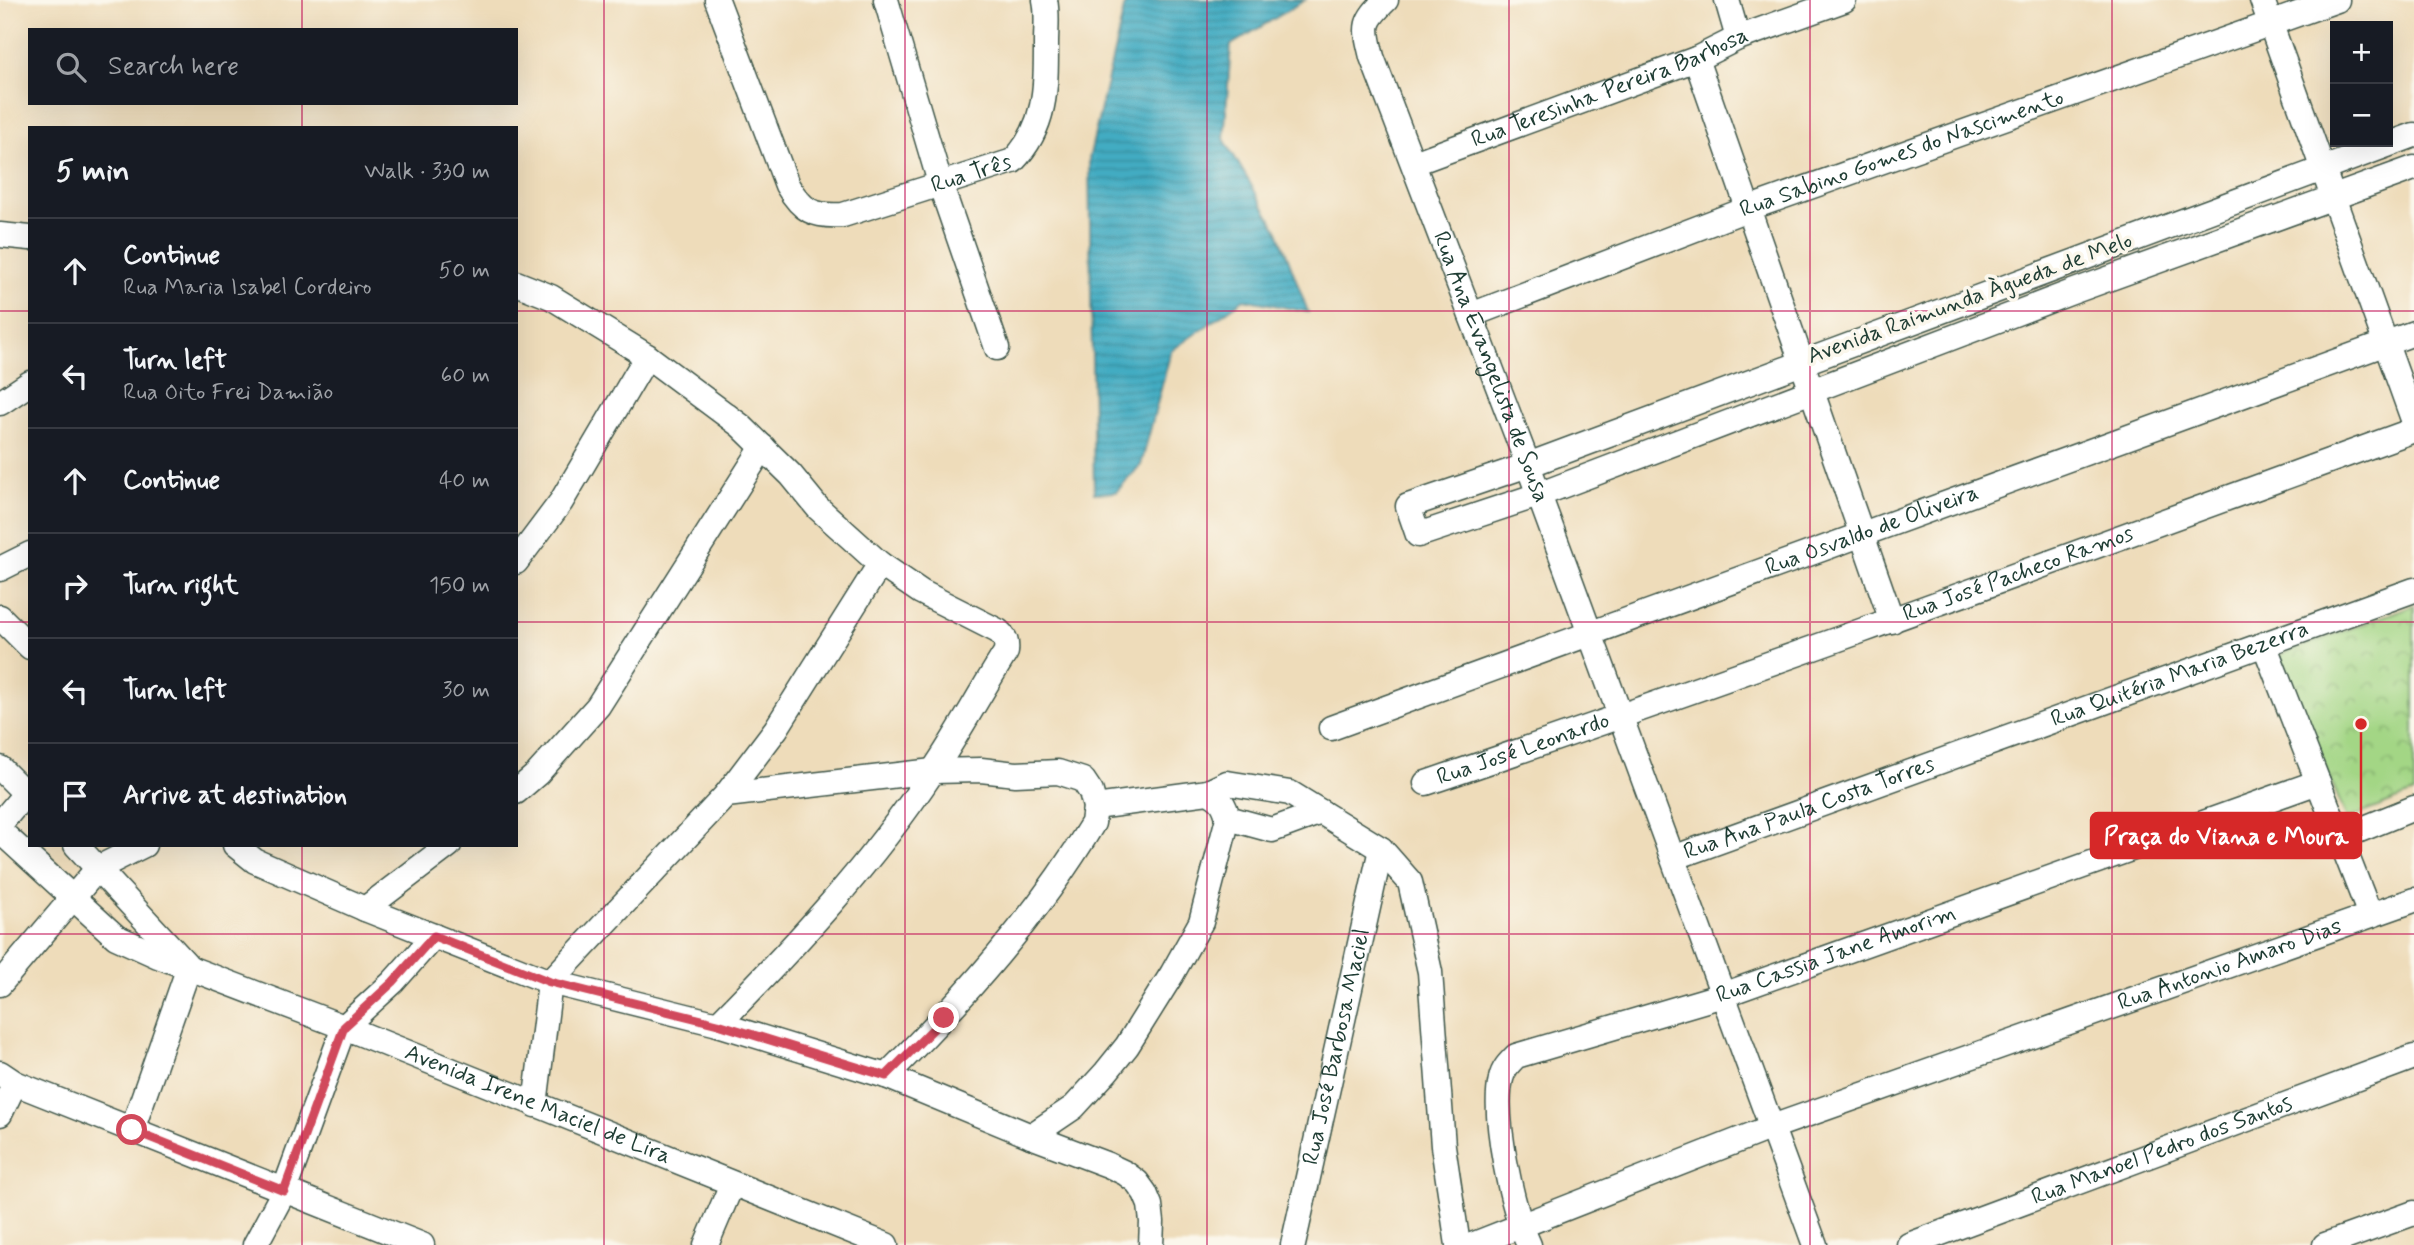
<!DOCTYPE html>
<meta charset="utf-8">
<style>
body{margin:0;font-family:Mynerve,sans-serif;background:#242831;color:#f1f3f6}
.controls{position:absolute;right:21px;top:21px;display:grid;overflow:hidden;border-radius:0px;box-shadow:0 7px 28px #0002}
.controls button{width:63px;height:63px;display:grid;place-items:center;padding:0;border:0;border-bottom:2px solid #363941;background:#171b24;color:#f1f3f6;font:35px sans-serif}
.stop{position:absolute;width:21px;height:21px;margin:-16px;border:5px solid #d1495b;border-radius:50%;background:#fff}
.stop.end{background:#d1495b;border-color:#fff;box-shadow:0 2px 7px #0008}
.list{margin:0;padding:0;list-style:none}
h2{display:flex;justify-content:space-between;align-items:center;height:91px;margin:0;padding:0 28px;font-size:30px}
h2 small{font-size:23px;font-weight:400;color:#9ea1a6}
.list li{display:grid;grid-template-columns:46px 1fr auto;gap:21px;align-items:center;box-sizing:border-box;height:105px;padding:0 28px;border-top:2px solid #363941}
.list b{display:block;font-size:26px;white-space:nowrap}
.list p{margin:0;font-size:23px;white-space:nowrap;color:#9ea1a6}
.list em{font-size:23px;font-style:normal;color:#9ea1a6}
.icon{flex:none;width:38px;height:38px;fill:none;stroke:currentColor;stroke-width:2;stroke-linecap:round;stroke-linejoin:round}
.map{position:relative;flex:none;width:2414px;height:1245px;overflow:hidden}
.search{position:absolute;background:#171b24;box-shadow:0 7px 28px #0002;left:28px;top:28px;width:490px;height:77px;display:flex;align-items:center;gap:18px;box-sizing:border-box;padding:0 24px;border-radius:0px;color:#9ea1a6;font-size:26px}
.panel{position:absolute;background:#171b24;box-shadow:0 7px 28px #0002;left:28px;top:126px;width:490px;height:721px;border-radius:0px}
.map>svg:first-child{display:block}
.park{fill:url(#park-crowns);stroke:#618a5c;stroke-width:2}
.water{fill:url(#water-rules);stroke:#30747b;stroke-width:2}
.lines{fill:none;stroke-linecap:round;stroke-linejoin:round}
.street-casing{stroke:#3e5548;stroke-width:27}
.street{stroke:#fff;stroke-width:24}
.route{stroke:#d1495b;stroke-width:9}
.grid{fill:none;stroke:#c2185b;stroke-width:2;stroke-opacity:0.55}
.labels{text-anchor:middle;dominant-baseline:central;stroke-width:7;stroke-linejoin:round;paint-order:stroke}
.street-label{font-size:23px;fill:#1f3d34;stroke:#fbf7ec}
.leader{fill:none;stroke:#d62828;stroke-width:2.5}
.callout-dot{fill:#d62828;stroke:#fbf7ec;stroke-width:2.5}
.callout{fill:#d62828;stroke:#d62828;stroke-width:2.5}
.callout-label{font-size:24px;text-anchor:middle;font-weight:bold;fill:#fff}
</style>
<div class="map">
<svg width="2414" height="1245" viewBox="0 0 2414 1245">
<defs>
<pattern id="park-crowns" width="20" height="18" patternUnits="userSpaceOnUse" patternTransform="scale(1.75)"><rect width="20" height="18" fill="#a3d685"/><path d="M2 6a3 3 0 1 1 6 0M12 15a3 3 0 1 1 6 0" fill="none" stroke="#84af6e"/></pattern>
<pattern id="water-rules" width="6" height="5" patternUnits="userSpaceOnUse" patternTransform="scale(1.75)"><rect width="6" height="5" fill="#42acc2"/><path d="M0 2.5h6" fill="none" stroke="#378d9e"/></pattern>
</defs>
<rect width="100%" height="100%" fill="#fbf7ec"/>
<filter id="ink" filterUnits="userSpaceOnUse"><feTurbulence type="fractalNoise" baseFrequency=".0143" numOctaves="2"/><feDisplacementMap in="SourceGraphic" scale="14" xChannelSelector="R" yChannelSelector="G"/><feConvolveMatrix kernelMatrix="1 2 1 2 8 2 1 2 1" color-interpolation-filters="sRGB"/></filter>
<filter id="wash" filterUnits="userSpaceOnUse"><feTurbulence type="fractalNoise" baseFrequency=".00686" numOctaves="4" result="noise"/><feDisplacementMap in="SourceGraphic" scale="28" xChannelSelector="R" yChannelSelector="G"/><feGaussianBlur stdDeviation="1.57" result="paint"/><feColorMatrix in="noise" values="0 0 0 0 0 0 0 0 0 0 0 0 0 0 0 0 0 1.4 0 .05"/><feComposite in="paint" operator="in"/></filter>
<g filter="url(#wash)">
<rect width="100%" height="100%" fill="#eedcba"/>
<polygon class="park" points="2414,605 2414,793 2347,819 2279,655"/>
<polygon class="water" points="1126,0 1305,0 1231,45 1224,139 1278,231 1308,312 1244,299 1171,351 1141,465 1116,492 1094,493 1089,159"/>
</g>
<g filter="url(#ink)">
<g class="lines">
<g class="street-casing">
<g id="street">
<path id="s1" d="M717 0 787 185C802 211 814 217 843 215L1013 161C1046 127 1046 89 1046 44 1046 29 1048 14 1045 0"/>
<polyline points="886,0 941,186 997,348"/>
<path id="s2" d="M1386 0C1362 23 1365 27 1372 57L1528 465 1815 1245"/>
<polyline points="1727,0 1738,38"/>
<polyline points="2262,0 2414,422"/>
<polyline points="1696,59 1892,621"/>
<polyline points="2414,135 1528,465 1408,506 1418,535 1538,495 2072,292 2414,168"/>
<path id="s3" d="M1414 163 1696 59 1738 38 1844 0"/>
<polyline points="0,235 30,238"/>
<path d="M516 283 551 297 647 356 741 426 791 475 818 508 880 564 921 592 998 631C1006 638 1007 642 1006 652 981 691 959 733 933 771 872 863 796 945 718 1024"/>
<path id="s4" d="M1471 315 1750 208 2337 0"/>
<polyline points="0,403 30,383"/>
<polyline points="516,562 561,502 647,356"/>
<polyline points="0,569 30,554"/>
<polyline points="0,617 30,647"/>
<polyline points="2264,644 2370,915"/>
<path id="s5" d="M1331 728 2414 333"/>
<polyline points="0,768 30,798"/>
<path id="s6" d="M1426 783C1757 671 2085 550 2414 430"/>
<polyline points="516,792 537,774 598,706 763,447"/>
<polyline points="1208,792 1227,783 1290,793 1381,849 1410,882 1430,972 1443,1146 1458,1245"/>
<path d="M726 795 933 771 981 770 1016 774 1058 772 1083 780 1091 792 1095 807 1093 823C1036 918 963 999 886 1076"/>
<polyline points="1228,818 1272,830 1321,812"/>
<polyline points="0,824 25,794"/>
<path id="s7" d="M0 831 116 937 158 956 344 1027 886 1245"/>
<polyline points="2340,838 2414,808"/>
<polyline points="76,845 186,964"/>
<polyline points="235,845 255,861 365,909 550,982 718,1024 886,1076 1031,1136 1108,1165 1125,1173 1137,1182 1145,1193 1150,1205 1152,1222 1151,1245"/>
<path id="s8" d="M1673 858 2414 590"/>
<polyline points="365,909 449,845"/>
<polyline points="0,984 98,868 144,845"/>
<polyline points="0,1073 15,1083 422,1245"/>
<polyline points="535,1105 550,982 726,795 776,729 880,564"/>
<polyline points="0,1114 15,1083"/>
<polyline points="132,1130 189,967"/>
<path d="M1031 1136 1074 1107 1106 1072 1127 1046 1172 974 1201 922 1228 818C1225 805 1221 798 1208 792L1095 807"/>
<polyline points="255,1245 284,1191 344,1027 393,982 434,936"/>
<polyline points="706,1245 732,1184"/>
<path id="s9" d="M1293 1245 1381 849"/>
<path id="s10" d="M1472 1245 1772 1127 2414 900"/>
<path id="s11" d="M1529 1245C1512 1209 1492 1117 1501 1079 1503 1069 1509 1063 1516 1056L1723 995 2318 782"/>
<path id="s12" d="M1909 1245 2414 1057"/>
<polyline points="2325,1245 2414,1213"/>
</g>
</g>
<use href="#street" class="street"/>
</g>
</g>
<g class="lines" filter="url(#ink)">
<polyline class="route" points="132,1130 284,1191 344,1027 393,982 434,936 550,982 718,1024 886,1076 944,1018"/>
</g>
<path class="grid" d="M302 0V30M604 0V1245M905 0V1245M1207 0V1245M1509 0V1245M1810 0V1245M2112 0V1245M302 103V128M0 311H30M516 311H2414M0 622H30M516 622H2414M302 845V1245M0 934H2414"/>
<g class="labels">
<g class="street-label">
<text stroke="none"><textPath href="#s3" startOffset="210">Rua Teresinha Pereira Barbosa</textPath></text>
<text stroke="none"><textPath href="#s4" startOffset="460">Rua Sabino Gomes do Nascimento</textPath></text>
<text stroke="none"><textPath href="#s1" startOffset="401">Rua Três</textPath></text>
<text transform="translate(1970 299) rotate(-20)">Avenida Raimunda Àgueda de Melo</text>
<text stroke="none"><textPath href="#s2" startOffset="396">Rua Ana Evangelista de Sousa</textPath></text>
<text stroke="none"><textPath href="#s5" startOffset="576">Rua Osvaldo de Oliveira</textPath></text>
<text stroke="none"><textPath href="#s6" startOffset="628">Rua José Pacheco Ramos</textPath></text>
<text stroke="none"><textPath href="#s8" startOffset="539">Rua Quitéria Maria Bezerra</textPath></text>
<text stroke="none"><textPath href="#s6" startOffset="103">Rua José Leonardo</textPath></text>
<text stroke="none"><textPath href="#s8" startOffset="145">Rua Ana Paula Costa Torres</textPath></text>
<text stroke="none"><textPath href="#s11" startOffset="534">Rua Cassia Jane Amorim</textPath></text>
<text stroke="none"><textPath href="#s10" startOffset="808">Rua Antonio Amaro Dias</textPath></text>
<text stroke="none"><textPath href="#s9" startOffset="203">Rua José Barbosa Maciel</textPath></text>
<text stroke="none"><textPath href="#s7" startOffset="611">Avenida Irene Maciel de Lira</textPath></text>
<text stroke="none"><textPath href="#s12" startOffset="270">Rua Manoel Pedro dos Santos</textPath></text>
</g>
</g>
<path class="leader" d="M2361 724L2361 836"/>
<circle class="callout-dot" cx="2361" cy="724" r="7"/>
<rect class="callout" x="2091" y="813" width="270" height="45" rx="7"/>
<g class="callout-label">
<text x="2226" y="844">Praça do Viana e Moura</text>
</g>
</svg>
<div class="controls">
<button>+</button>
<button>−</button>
</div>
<div class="stop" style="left:132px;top:1130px"></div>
<div class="stop end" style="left:944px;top:1018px"></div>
<div class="search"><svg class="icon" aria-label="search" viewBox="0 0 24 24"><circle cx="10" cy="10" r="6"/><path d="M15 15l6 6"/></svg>Search here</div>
<section class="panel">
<h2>5 min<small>Walk · 330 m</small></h2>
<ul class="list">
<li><svg class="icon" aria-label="ahead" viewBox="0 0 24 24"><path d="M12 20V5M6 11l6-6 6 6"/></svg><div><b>Continue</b><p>Rua Maria Isabel Cordeiro</p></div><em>50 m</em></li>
<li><svg class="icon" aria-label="left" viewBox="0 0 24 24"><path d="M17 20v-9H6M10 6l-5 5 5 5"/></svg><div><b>Turn left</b><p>Rua Oito Frei Damião</p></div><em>60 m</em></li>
<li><svg class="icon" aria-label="ahead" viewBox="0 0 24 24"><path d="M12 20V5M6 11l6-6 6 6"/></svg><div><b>Continue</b></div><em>40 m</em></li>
<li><svg class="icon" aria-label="right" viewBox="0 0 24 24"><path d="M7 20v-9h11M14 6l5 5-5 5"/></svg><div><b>Turn right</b></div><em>150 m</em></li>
<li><svg class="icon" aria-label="left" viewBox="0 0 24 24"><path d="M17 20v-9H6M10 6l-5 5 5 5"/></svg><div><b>Turn left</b></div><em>30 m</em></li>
<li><svg class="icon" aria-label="arrive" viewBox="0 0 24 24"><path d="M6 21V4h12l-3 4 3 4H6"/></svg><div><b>Arrive at destination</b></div></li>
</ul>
</section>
</div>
